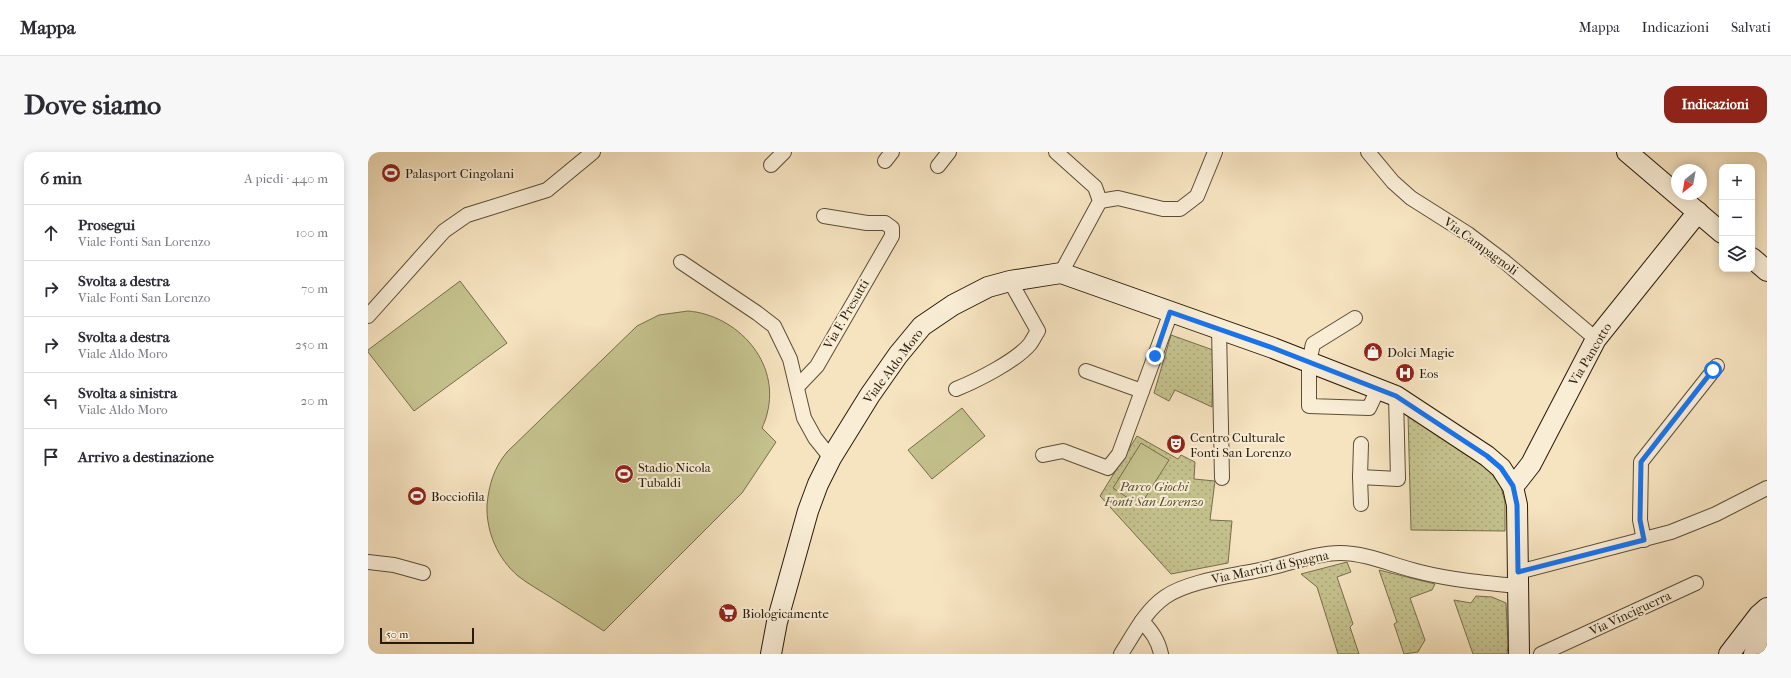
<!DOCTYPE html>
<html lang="it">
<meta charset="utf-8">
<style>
body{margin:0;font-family:"IM FELL French Canon",serif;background:#f7f7f7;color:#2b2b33}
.controls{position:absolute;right:12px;top:12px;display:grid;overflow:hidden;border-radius:8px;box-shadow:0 2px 10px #0003}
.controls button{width:36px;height:36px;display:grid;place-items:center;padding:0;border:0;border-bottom:1px solid #e1e1e2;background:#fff;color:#2b2b33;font:20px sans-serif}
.compass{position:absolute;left:1303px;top:12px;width:36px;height:36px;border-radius:50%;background:#fff;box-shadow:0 2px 10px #0003;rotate:211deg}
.scale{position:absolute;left:12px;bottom:10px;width:94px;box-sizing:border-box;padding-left:4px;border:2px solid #281b08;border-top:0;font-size:11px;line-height:14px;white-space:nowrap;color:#281b08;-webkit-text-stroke:3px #f9edd6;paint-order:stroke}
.stop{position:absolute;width:12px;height:12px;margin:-9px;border:3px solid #1a73e8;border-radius:50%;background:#fff}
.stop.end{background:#1a73e8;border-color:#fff;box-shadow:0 1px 4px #0008}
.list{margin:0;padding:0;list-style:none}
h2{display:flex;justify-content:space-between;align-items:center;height:52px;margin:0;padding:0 16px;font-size:17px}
h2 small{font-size:13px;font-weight:400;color:#7c7c81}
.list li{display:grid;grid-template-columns:26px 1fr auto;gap:12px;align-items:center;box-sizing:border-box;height:56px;padding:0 16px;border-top:1px solid #e1e1e2}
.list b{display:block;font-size:15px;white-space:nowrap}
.list p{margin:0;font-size:13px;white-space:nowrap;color:#7c7c81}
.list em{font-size:13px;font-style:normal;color:#7c7c81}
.icon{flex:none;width:22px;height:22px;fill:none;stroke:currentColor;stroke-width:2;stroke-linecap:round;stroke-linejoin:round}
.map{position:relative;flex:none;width:1399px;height:502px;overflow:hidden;border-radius:12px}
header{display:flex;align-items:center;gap:24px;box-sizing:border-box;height:56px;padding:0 20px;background:#fff;border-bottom:1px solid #e1e1e2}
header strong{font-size:19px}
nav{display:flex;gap:22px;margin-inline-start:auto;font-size:14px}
.intro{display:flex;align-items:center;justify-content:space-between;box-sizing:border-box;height:96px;padding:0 24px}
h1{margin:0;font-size:28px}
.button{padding:10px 18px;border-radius:12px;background:#8f2418;color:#fff;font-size:14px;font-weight:700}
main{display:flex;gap:24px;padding:0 24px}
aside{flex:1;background:#fff;border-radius:12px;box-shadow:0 2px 10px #0003}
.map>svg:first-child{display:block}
.grass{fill:url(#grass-dots);stroke:#766e4a}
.pitch{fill:#c4c18d;stroke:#766e4a}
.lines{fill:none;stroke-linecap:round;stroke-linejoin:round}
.street-casing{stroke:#5c4d36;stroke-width:16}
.secondary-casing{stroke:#281b08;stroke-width:22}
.street{stroke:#f9edd6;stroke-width:14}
.secondary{stroke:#f9edd6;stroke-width:20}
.route{stroke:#1a73e8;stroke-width:5}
.labels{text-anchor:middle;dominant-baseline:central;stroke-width:4;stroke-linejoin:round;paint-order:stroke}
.poi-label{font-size:13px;fill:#281b08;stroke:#f9edd6;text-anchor:start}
.street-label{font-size:13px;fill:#281b08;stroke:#f9edd6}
.park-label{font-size:13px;font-style:italic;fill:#574d30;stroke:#f9edd6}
</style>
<header>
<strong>Mappa</strong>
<nav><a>Mappa</a><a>Indicazioni</a><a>Salvati</a></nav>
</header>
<div class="intro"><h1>Dove siamo</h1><a class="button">Indicazioni</a></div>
<main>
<aside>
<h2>6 min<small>A piedi · 440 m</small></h2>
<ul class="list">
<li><svg class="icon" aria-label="ahead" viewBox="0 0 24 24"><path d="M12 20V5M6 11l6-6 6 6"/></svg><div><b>Prosegui</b><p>Viale Fonti San Lorenzo</p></div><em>100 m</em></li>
<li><svg class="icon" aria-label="right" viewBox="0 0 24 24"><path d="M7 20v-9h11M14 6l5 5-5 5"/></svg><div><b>Svolta a destra</b><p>Viale Fonti San Lorenzo</p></div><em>70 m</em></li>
<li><svg class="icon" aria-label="right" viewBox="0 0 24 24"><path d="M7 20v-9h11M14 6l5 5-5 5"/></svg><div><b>Svolta a destra</b><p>Viale Aldo Moro</p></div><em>250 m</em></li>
<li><svg class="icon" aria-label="left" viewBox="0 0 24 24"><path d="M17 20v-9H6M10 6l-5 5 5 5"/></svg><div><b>Svolta a sinistra</b><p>Viale Aldo Moro</p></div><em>20 m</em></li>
<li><svg class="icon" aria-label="arrive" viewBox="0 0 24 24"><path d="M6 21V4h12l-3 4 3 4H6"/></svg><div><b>Arrivo a destinazione</b></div></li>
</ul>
</aside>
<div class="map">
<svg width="1399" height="502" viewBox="0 0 1399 502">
<defs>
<pattern id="grass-dots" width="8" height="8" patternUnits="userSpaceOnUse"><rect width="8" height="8" fill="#c4c18d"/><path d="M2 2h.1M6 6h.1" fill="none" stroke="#a8a578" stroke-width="1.8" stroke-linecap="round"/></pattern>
</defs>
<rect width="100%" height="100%" fill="#f6e3c0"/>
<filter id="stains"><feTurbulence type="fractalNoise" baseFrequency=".005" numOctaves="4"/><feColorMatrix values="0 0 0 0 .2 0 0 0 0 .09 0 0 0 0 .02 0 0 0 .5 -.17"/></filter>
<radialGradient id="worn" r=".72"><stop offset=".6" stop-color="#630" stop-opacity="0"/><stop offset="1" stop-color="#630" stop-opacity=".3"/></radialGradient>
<g class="grass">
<polygon points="803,183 845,198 844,255 807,238 801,249 786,241"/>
<polygon points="1040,262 1119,315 1133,335 1137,350 1137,379 1043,378"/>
<polygon points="769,284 810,307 813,303 827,310 826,327 847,329 842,368 864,369 860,411 803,422 732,344"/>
<polygon points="979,410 983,420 969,425 985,472 982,475 991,502 970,502 949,435 933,422"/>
<polygon points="1011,418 1067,432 1064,438 1042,446 1057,488 1050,500 1036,502 1026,472 1029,470"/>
<polygon points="1108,444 1124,445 1138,451 1140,492 1139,502 1105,502 1086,448 1103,451"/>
</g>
<g class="pitch">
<polygon points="92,129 139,191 46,259 0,200 0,198"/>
<path d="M320 159C369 163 413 210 399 262 398 267 396 271 394 276L408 290 374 341 236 479C219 468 201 457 184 446 173 439 160 432 150 424 130 407 118 380 119 353 121 332 126 316 139 300L269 174 291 163Z"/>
<polygon points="594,256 617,284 564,327 540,298"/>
<polygon points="773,291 801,308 772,354 745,336"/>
</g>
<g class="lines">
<g class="street-casing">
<g id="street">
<polyline points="688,0 727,35 732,49 693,121"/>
<polyline points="1000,0 1025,30 1043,46 1100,82 1137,110 1228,187"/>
<polyline points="517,9 524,0"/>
<polyline points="403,13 416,0"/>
<polyline points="570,14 581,0"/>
<polyline points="732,49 750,46 795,57 812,57 829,44 847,0"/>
<polyline points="313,110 389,161 406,174 422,207 436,266 447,286 463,306"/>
<polyline points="0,164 76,79 99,63 179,38 225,0"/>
<polyline points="987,166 945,192 941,210 941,254 1001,256 1010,237"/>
<polyline points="851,177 854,326"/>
<polyline points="718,219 774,239 803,160"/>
<polyline points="429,235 449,214 524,84 524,76 517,71 499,71 456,64"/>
<path d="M588 237C608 229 648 209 662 192 665 188 667 183 670 179L642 129"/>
<polyline points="675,303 695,299 740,316 751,302 774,239"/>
<polyline points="992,325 993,292"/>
<polyline points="993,352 992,325 1030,327 1028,244"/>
<polyline points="1276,388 1272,368 1273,310 1349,214"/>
<polyline points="0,410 26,413 55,421"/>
<polyline points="1150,420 1303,380 1348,362 1399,336"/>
<path d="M774 469C784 480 790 488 793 502"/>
<path d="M753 502C766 482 777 459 797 445 823 427 874 423 905 415 926 410 950 401 972 401 999 401 1026 414 1052 420 1084 428 1117 431 1150 434"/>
<polyline points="1173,502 1328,431"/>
</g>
</g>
<g class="secondary-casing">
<g id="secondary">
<polyline points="1259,0 1354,81"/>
<polyline points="1384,106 1399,119"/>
<polyline points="1145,335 1163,312 1228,187 1330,60"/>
<polyline points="403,502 409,470 440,359 450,332 463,306 502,243 530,203 554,174 585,153 620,135 642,129 693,121 905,196 1028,244 1119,304 1133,316 1145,335 1149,353 1151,502"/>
<polyline points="1361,502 1391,463 1399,456"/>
<polyline points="1386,502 1399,477"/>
</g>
</g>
<use href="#street" class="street"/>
<use href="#secondary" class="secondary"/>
</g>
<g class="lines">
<polyline class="route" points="787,204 802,160 905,196 1028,244 1119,304 1133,316 1145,334 1149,353 1150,420 1276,388 1272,368 1273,310 1345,218"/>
</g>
<defs>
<g id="stadium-disc" transform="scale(1)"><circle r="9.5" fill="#8f2418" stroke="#f9edd6"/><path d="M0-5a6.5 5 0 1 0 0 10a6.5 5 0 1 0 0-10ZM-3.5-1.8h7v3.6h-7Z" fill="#fff"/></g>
<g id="shop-disc" transform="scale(1)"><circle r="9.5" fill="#8f2418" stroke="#f9edd6"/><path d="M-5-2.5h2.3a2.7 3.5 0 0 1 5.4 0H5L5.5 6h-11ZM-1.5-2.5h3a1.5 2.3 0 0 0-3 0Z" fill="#fff"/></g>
<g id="hospital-disc" transform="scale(1)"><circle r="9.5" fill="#8f2418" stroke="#f9edd6"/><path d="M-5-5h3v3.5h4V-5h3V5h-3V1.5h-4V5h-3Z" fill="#fff"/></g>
<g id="theatre-disc" transform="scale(1)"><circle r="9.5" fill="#8f2418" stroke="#f9edd6"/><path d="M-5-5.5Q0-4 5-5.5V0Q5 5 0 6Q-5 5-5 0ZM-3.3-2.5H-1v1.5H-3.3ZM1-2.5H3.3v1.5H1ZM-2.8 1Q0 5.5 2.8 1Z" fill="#fff"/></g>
<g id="supermarket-disc" transform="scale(1)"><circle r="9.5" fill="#8f2418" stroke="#f9edd6"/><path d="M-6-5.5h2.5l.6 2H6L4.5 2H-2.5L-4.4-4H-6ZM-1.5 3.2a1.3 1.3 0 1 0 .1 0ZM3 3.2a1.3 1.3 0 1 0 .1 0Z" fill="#fff"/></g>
</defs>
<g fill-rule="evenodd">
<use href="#stadium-disc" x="23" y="21"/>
<use href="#shop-disc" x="1005" y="200"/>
<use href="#hospital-disc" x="1037" y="221"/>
<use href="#theatre-disc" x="808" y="292"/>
<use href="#stadium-disc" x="256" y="322"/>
<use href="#stadium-disc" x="49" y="344"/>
<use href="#supermarket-disc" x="360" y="461"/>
</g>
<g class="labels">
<g class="poi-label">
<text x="37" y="21">Palasport Cingolani</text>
<text x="1019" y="200">Dolci Magie</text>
<text x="1051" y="221">Eos</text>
<text x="822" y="285">Centro Culturale<tspan x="822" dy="15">Fonti San Lorenzo</tspan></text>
<text x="270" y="315">Stadio Nicola<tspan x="270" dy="15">Tubaldi</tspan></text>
<text x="63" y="344">Bocciofila</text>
<text x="374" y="461">Biologicamente</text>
</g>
<g class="street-label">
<text transform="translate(1113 94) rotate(36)">Via Campagnoli</text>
<text transform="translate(478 162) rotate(-60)">Via F. Presutti</text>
<text transform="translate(1222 202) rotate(-59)">Via Pancotto</text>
<text transform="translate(525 214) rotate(-53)">Viale Aldo Moro</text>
<text transform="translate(902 415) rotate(-12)">Via Martiri di Spagna</text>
<text transform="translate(1262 461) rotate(-25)">Via Vinciguerra</text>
</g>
<g class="park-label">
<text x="786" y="334">Parco Giochi<tspan x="786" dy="15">Fonti San Lorenzo</tspan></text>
</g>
</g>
<rect width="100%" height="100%" filter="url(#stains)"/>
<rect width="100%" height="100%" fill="url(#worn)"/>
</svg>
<div class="controls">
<button>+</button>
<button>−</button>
<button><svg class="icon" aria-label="layers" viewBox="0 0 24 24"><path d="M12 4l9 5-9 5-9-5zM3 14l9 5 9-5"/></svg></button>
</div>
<svg class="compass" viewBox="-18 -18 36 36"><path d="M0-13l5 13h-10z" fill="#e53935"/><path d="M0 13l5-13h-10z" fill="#7c7c81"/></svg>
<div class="scale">50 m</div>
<div class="stop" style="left:1345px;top:218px"></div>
<div class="stop end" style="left:787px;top:204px"></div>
</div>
</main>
